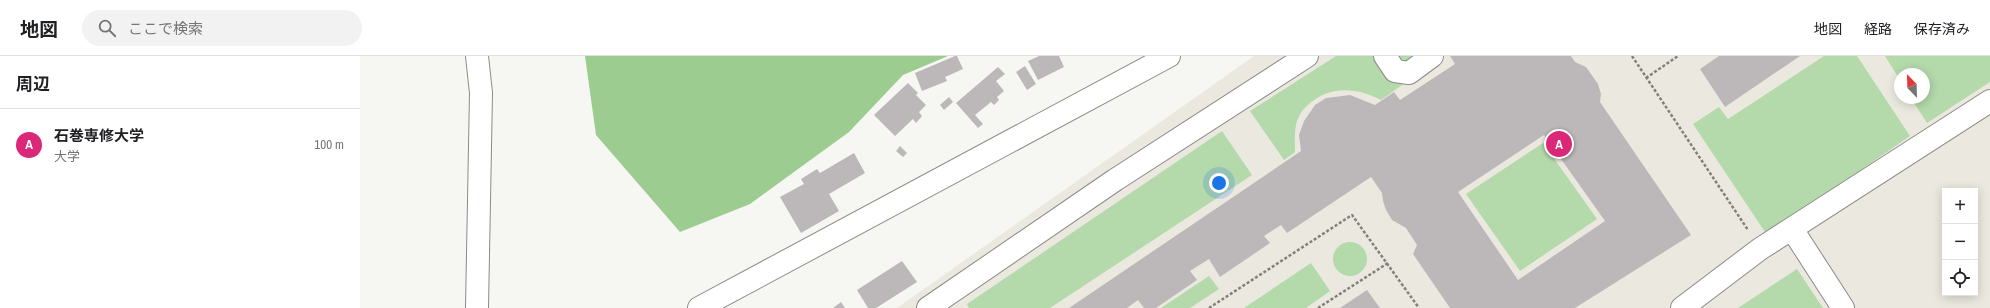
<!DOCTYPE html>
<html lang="ja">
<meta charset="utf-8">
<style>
body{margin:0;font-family:"Archivo Narrow","Noto Sans JP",sans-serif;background:#f2f2f2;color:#202124}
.controls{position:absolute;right:12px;bottom:12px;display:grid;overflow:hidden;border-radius:0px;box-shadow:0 2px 10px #0003}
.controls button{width:36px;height:36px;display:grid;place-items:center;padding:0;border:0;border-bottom:1px solid #e0e0e0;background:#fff;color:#202124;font:20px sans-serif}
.compass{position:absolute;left:1534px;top:12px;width:36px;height:36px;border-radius:50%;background:#fff;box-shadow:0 2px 10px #0003;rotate:337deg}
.you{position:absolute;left:859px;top:127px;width:14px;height:14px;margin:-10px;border:3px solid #fff;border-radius:50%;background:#1a73e8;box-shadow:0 0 0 6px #1a73e833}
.badge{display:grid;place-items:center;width:26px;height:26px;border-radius:50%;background:#db2777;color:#fff;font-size:13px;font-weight:700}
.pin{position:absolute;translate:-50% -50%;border:2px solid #fff;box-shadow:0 1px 4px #0006}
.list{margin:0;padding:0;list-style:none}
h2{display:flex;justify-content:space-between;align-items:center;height:52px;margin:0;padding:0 16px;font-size:17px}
h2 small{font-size:13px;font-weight:400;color:#757577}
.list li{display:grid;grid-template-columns:26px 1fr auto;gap:12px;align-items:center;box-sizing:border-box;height:72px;padding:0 16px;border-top:1px solid #e0e0e0}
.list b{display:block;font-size:15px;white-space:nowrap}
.list p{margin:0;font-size:13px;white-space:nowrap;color:#757577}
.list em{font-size:13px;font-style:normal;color:#757577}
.icon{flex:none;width:22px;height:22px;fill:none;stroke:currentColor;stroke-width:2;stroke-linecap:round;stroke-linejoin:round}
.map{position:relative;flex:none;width:1630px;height:252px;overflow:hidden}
header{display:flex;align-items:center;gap:24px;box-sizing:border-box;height:56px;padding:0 20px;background:#fff;border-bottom:1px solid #e0e0e0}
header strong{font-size:19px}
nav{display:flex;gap:22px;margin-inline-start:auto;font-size:14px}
.search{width:280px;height:36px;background:#f2f2f2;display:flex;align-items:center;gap:10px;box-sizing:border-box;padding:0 14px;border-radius:22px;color:#757577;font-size:15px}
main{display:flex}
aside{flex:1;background:#fff}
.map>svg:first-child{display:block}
.built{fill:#ebe9df;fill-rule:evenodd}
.green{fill:#b4d9ab}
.forest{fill:#9dcc91}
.building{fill:#bcb8ba;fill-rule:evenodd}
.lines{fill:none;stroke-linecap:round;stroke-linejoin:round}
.minor-casing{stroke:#8c8b88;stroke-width:24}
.path{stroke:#80807d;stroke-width:2.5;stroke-dasharray:3 2;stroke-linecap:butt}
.minor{stroke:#fff;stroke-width:22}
</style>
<header>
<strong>地図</strong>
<div class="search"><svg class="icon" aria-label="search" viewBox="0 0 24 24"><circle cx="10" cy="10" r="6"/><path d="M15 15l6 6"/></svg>ここで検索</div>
<nav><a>地図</a><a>経路</a><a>保存済み</a></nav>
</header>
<main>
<aside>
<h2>周辺<small></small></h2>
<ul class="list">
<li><span class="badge">A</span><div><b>石巻専修大学</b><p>大学</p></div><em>100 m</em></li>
</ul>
</aside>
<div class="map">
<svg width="1630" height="252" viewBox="0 0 1630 252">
<rect width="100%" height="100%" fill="#f6f6f2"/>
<path class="built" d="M894 0H1630V252H537ZM1540 18H1564V42H1540ZM1585 135H1615V237H1585Z"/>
<g class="green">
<path d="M976 0H1083L1021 44C997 32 971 29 949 48 944 52 939 59 937 65 934 75 935 86 935 96L924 104 890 55Z"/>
<polygon points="1464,0 1497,0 1550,80 1407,179 1333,68 1359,51 1368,63"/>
<polygon points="1525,0 1630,0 1630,26 1567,67 1551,42 1564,42 1564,18 1540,18 1540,24"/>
<polygon points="862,75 892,119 690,252 609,252 607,248"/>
<polygon points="1183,87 1237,163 1160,215 1106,138"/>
<circle cx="990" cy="203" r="17"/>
<polygon points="951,207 970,235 946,252 884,252"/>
<polygon points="1437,213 1463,252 1378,252"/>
<polygon points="849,220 859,233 830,252 801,252"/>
</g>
<polygon class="forest" points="225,0 588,0 543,19 489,76 390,148 320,176 236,79"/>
<g class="building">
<polygon points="595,0 597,0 603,13 585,21 587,25 562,35 555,17"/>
<polygon points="679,0 699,0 704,11 678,24 668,5"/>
<path d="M1090 0H1211L1215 6 1226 11 1238 28 1241 38 1240 46 1331 179 1215 252H1090L1053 198 1057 189 1046 172 1032 164 1026 154 1023 145 1022 137 1011 121 927 177 921 169 904 180 910 187 860 221 849 203 830 215 837 224 796 252H784L778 244 767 252H709L941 95 939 79 944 65 955 49 966 42 990 39 1015 49 1034 36 1040 44 1095 8ZM1184 79 1245 165 1158 224 1098 136Z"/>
<polygon points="1359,0 1440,0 1365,51 1340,13"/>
<polygon points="665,10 676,28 667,34 656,16"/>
<polygon points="638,11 645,18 636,25 644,35 637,41 639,44 634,49 631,46 615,59 623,68 618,72 596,47"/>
<polygon points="548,27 558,37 556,39 566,49 559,56 562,60 556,67 553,63 535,80 514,59"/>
<polygon points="589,41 593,46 584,54 580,49"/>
<polygon points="540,90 547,97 543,101 536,95"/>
<polygon points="494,97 505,117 469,138 479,155 441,177 420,141 444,128 441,123 457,113 460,117"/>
<polygon points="542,205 557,226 516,252 508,252 497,234"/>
<polygon points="1007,234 1020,252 980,252"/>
<polygon points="481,246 485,252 473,252"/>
</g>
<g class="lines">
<g class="minor-casing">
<g id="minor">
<polyline points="1025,0 1035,15 1049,17 1072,0"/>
<polyline points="1432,173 1483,252"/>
<polyline points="117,252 121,37 117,0"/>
<polyline points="339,252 809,0"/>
<polyline points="568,252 755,124 947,0"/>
<polyline points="1322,252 1400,193 1630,45"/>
</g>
</g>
<g class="path">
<polyline points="1272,0 1388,174"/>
<polyline points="1286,22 1318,0"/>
<polyline points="849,252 992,159 1059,252"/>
<polyline points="958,252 1028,207"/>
</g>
<use href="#minor" class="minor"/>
</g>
</svg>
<div class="controls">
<button>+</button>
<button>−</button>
<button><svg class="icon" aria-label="locate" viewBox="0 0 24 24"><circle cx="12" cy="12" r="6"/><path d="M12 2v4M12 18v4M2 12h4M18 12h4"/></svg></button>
</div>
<svg class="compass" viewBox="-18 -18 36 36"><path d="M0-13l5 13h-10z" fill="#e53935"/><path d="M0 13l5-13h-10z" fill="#757577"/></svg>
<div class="you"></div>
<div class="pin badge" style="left:1199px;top:88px">A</div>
</div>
</main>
